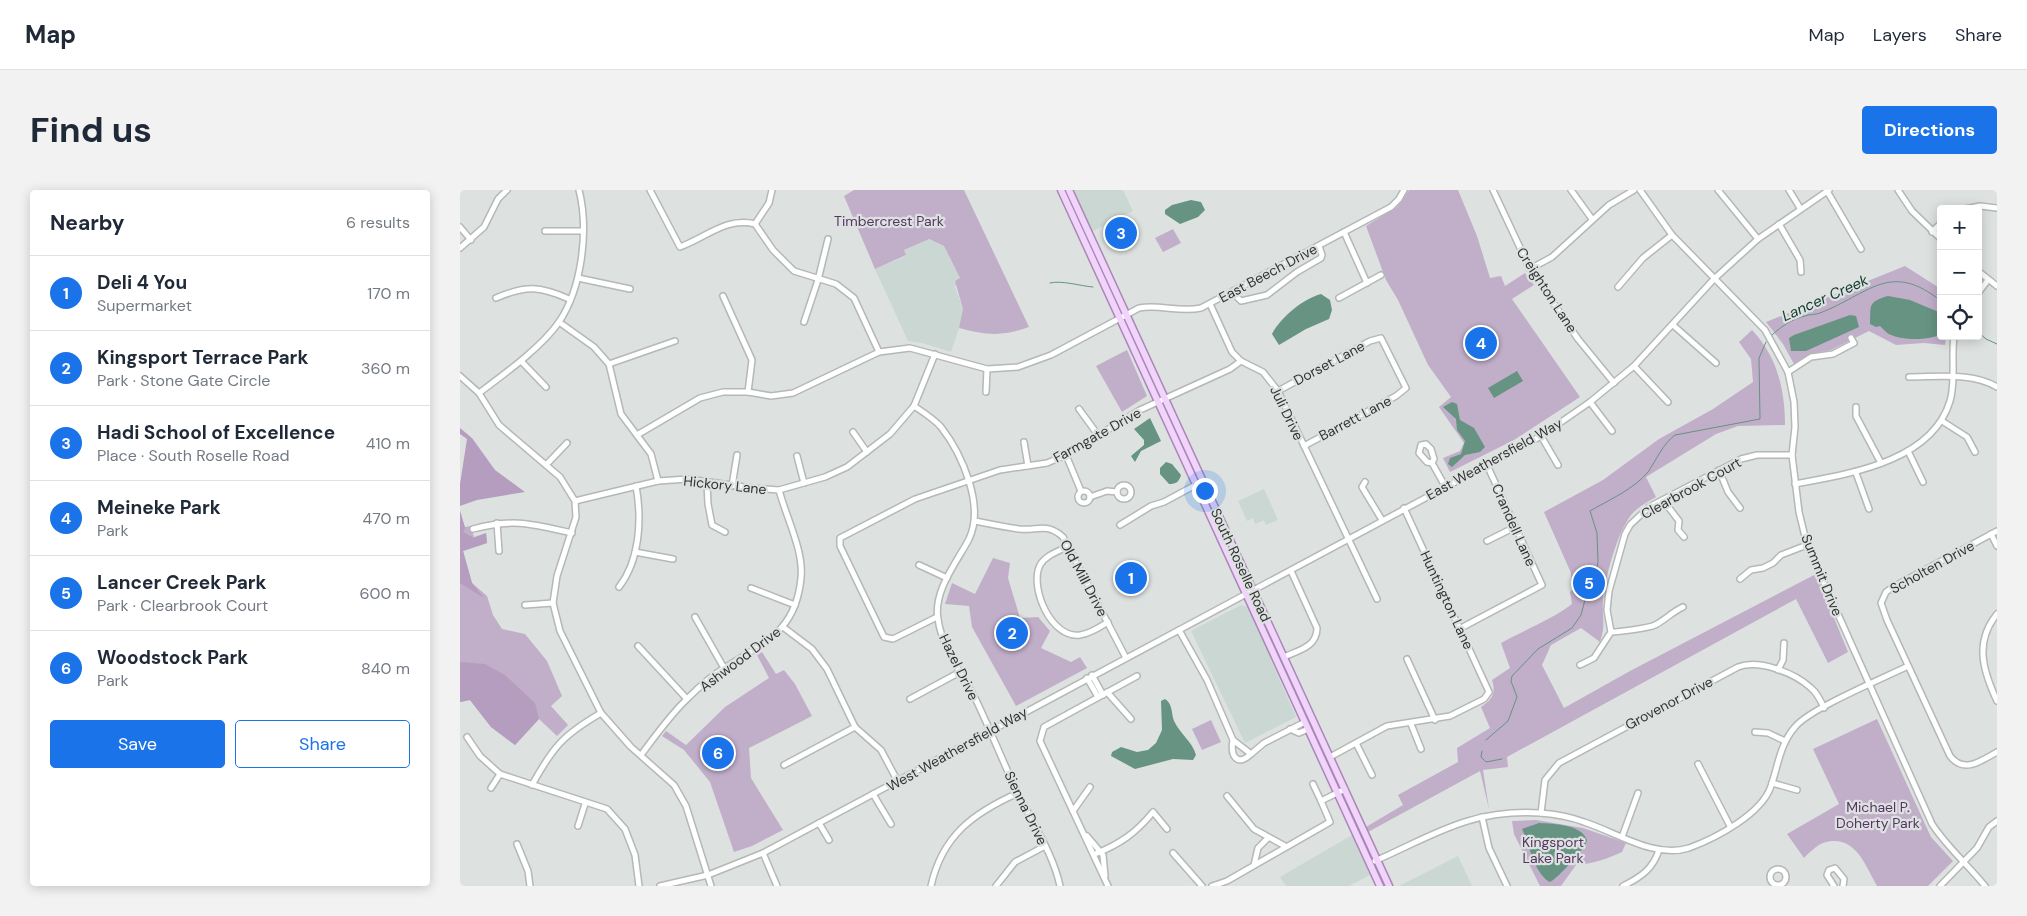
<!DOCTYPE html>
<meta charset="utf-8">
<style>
body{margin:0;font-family:"DM Sans",sans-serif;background:#f2f2f3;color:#1f2937}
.controls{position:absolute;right:15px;top:15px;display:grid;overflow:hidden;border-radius:5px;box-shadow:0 2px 12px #0003}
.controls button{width:45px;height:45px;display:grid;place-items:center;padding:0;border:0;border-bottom:1px solid #e0e1e3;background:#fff;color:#1f2937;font:25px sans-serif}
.you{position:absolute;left:744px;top:300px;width:18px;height:18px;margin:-12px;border:4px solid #fff;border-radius:50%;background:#1a73e8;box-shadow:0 0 0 8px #1a73e833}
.badge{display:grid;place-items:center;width:32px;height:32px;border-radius:50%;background:#1a73e8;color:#fff;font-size:16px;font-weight:700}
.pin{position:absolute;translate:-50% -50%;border:2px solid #fff;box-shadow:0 1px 5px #0006}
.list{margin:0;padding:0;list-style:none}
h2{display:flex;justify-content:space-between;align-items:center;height:65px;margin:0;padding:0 20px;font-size:21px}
h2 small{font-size:16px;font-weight:400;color:#747a83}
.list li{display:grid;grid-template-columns:32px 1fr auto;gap:15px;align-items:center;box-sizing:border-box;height:75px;padding:0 20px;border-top:1px solid #e0e1e3}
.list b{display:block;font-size:19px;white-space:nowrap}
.list p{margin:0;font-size:16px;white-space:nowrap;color:#747a83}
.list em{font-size:16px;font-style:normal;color:#747a83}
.actions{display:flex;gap:10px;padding:15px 20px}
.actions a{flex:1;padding:11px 0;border:1px solid #1a73e8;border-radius:5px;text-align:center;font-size:18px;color:#1a73e8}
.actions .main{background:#1a73e8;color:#fff}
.icon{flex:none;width:28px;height:28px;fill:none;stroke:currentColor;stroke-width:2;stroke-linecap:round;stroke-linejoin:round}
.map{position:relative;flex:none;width:1537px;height:696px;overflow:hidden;border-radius:5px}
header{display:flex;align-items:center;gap:30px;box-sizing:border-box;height:70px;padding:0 25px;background:#fff;border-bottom:1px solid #e0e1e3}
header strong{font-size:24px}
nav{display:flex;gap:28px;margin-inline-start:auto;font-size:18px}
.intro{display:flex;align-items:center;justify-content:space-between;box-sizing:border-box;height:120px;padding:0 30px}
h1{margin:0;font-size:35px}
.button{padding:12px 22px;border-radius:5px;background:#1a73e8;color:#fff;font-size:18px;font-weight:700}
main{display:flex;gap:30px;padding:0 30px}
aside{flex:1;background:#fff;border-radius:5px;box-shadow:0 2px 12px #0003}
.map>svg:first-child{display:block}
.built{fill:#cbd7d2}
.green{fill:#c1aec9}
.forest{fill:#b59dbf}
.water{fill:#669382}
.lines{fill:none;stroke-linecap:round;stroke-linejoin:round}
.stream{stroke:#669382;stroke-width:1}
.minor-casing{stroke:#b4b8b6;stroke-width:8}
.major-casing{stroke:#a888b4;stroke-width:9}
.minor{stroke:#fff;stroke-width:5}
.major{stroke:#f1d3fc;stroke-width:6}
.labels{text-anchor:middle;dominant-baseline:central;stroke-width:4.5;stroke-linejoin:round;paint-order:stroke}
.park-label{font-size:14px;fill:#563463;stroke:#dde2e0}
.street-label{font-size:14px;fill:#323433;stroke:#dde2e0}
.water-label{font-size:15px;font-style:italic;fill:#0f392c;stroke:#dde2e0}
</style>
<header>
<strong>Map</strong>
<nav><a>Map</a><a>Layers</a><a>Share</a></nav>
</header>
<div class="intro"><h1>Find us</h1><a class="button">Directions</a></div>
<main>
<aside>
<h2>Nearby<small>6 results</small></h2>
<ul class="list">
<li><span class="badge">1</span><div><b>Deli 4 You</b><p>Supermarket</p></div><em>170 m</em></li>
<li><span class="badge">2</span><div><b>Kingsport Terrace Park</b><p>Park · Stone Gate Circle</p></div><em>360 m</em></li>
<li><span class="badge">3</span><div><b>Hadi School of Excellence</b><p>Place · South Roselle Road</p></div><em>410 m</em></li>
<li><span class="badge">4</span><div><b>Meineke Park</b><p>Park</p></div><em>470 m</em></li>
<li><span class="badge">5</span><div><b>Lancer Creek Park</b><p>Park · Clearbrook Court</p></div><em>600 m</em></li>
<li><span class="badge">6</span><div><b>Woodstock Park</b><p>Park</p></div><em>840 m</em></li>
</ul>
<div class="actions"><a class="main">Save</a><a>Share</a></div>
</aside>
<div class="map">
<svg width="1537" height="696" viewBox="0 0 1537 696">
<rect width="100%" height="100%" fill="#dde2e0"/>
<g class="built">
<polygon points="612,0 663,0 673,21 631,42"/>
<polygon points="468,49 484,56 500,88 495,97 503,119 503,126 491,162 462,153 448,151 415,79 446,66 444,60"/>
<polygon points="804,299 818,330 806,335 803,329 803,331 795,334 793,328 787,331 778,311"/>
<polygon points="781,415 788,417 836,527 785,553 731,441"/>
<polygon points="892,645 910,685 889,696 826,696 820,687"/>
<polygon points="998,666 1012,696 939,696"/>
</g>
<g class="green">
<path d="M394 0H504L569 137C542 147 526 145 499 138L503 119 495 91 500 88 484 56 469 49 444 60 446 65 415 79 384 6Z"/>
<polygon points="949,0 998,0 1017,46 1030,88 1041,86 1045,96 1065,83 1074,95 1052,109 1120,207 1054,250 990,282 983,268 1000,261 1004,253 979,217 991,207 968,175 938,110 926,90 906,36 937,17"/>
<polygon points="713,39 721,53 703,62 695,48"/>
<polygon points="1445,76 1481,99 1481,146 1486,146 1485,155 1464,153 1436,155 1409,141 1371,160 1350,164 1334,174 1323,154 1306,132"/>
<path d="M1292 140C1317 166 1325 200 1325 235L1278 236 1256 244 1186 287 1196 307C1187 312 1178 317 1171 325 1157 343 1145 388 1143 410 1142 429 1146 434 1140 452L1121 438 1091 455 1082 475 1104 518 1170 481 1356 384 1388 462 1368 473 1336 409 1047 567 1048 577 1023 580 1029 619 1020 581 908 642 906 637 943 615 938 605 998 572 997 558 1030 538 1021 517C1033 509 1036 503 1032 490L1050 478 1041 453C1064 440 1091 430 1112 414L1110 402 1112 400 1111 383 1084 322 1143 290 1199 249 1253 219 1293 192 1291 169 1279 152Z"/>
<polygon points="667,160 687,206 662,222 636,176"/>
<polygon points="0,321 5,337 11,336 14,347 26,343 27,353 3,361 12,393 27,406 33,425 42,439 65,444 87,471 102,506 91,516 108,535 97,546 79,529 55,555 31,537 10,510 0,512"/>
<polygon points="533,368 550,373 548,388 560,428 578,427 590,441 581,458 611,472 620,467 627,478 556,516 512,437 509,416 485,414 492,393 515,404"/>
<polygon points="302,462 316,484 324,480 335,494 352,526 289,558 291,588 323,640 292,656 274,662 250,592 224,560 202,546 206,541 226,555 265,517 309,488 297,465"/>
<path d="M1417 529 1471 647 1493 671 1468 696H1417C1405 675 1395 643 1363 653 1357 655 1349 663 1344 668L1327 644 1379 614 1353 559Z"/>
<polygon points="751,530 761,552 742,560 732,539"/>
<path d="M1076 630 1123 638 1166 653 1162 662C1147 669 1132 674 1116 675L1101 696H1080L1054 644 1052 631Z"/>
</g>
<g class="forest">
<polygon points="0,238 12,248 35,280 65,302 17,310 0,316 0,294 7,249 0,244"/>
<polygon points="0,321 5,338 3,342 14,348 26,343 27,353 3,361 12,393 24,408 0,393"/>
<polygon points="0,472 25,474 45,485 75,513 79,529 55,555 31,537 10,510 0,512"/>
</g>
<g class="water">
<polygon points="731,10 741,12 745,20 738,27 720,34 705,24 705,20 712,15"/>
<path d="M861 104 870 110 872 120 869 129 846 139 819 155 812 144C821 127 843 109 861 104Z"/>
<path d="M1428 106 1450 110 1481 123V144C1470 151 1436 151 1426 142 1424 140 1422 138 1420 136L1416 137 1410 134C1411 116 1407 112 1428 106Z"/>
<polygon points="1390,125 1396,126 1399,137 1346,161 1331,161 1329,148 1334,145"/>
<polygon points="1057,181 1063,191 1034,208 1028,198"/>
<polygon points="992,212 997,214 1000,230 1014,238 1025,257 1020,262 1005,265 992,277 988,274 990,268 1001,264 1005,251 997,240 996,229 983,217"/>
<polygon points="690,228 701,251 681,261 675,272 671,266 684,255 684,250 674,239"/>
<path d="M706 272 712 274 721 285C719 292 716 294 709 294L700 284V278Z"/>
<path d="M705 509C713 514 711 523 714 531 720 544 732 551 736 565L733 570 713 569 675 579 651 566 652 562 661 557 677 562 688 560 696 553 702 540 701 511Z"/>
<path d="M1079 633C1094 634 1121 634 1127 650 1126 658 1098 688 1090 692 1074 684 1069 653 1062 639Z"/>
</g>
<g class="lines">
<g class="stream">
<path d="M590 93C602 90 620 96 633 97"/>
<polyline points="1518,142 1526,149 1537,154"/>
<path d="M1312 145C1322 136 1332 129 1345 126 1350 124 1355 125 1360 123 1409 104 1430 70 1481 111"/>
<path d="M1026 550 1048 531 1057 507 1051 491 1052 486 1078 459 1112 438 1121 425 1129 395 1136 383 1138 372 1137 343 1130 321C1149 310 1174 299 1188 282 1197 269 1202 255 1215 245L1300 229 1299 168 1306 152"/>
<polyline points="1022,561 1021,567 1026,572 1042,569"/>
</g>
<g class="minor-casing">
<g id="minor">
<path d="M190 0 220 57C247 47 266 27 295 34L313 60 334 81 376 94 394 108 419 162"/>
<polyline points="1033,0 1070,79 1118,149 1154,193"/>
<polyline points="1111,0 1132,29"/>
<path d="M1180 0 1212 45 1305 140 1328 182 1334 212 1335 237 1332 265 1339 322 1347 355 1472 634C1487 657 1508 675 1525 696"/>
<polyline points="1258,0 1298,49"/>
<polyline points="1329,0 1340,18"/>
<polyline points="1438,0 1452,21 1481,49"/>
<polyline points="1367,1 1401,59"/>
<polyline points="1505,19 1520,16 1537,18"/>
<polyline points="295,34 309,13 312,0"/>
<polyline points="1319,34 1340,70 1341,82"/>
<polyline points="0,37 11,50"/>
<polyline points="85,41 123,41"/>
<polyline points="884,42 907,93"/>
<polyline points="1472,42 1481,33"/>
<polyline points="0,58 24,37 38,9 47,0"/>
<polyline points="1070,79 1092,67 1149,15 1174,0"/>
<polyline points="1518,81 1537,96"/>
<polyline points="118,88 170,99"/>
<polyline points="1158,97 1183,68 1212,45"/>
<polyline points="772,102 781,111 807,105 837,82 861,68 862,65 859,56"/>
<polyline points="1518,103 1528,90"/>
<polyline points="263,106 292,170 288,202"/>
<path d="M36 108C66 95 80 96 109 109"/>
<polyline points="879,108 921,85"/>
<polyline points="750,114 772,162 781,171 803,182 818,201 917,409"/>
<polyline points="99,132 134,157 149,174 161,224 191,264 198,291"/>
<polyline points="344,132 358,90 368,49"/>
<polyline points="1213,135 1256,173"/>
<polyline points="61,171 86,197"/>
<polyline points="149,174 215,151"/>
<polyline points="1174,176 1208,212"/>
<polyline points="1328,182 1351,167 1373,164 1394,153 1391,148"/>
<polyline points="0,186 19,203 39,235 100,287 115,311 116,327 97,386 93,413 100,441 141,523 171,557 214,595 226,616 251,696"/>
<path d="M1449 187C1477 187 1512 182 1537 197"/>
<polyline points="818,201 910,151 921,148 946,198 936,206 844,256"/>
<polyline points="526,202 527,179"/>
<path d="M19 203C43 185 82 157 99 132 122 98 129 40 119 0"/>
<polyline points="1130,212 1152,241"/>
<path d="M454 216C463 222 474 229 481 237 502 264 525 316 509 349 497 372 473 401 478 429 482 458 502 484 516 510 531 541 543 573 558 603 572 633 593 663 600 696"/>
<polyline points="1396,217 1396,226 1421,273"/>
<polyline points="619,219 638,245"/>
<polyline points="1482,231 1507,247 1515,262"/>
<polyline points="393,242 407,262"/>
<path d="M177 245 240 208 263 202H288L311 206 333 203 419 162 450 158 527 179 558 177 591 165 679 118C700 114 720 123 741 118L931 17 939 9 944 0"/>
<polyline points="1081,246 1098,275"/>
<polyline points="564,252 568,276"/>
<polyline points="1448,261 1463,292"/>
<polyline points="606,265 621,301"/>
<polyline points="337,266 344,293"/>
<polyline points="972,273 974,269 971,259 966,254 961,255 959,263 967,272 972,273 985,296"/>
<polyline points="86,275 107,253"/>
<polyline points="1259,280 1268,302 1280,318"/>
<polyline points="1396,283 1409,319"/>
<polyline points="905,292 902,297 922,330"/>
<polyline points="247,293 248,314 252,335 265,342"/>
<path d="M1335 294C1388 284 1472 272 1490 211 1496 191 1491 167 1494 146"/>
<circle cx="664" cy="302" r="7"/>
<polyline points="272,296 277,265"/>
<circle cx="624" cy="307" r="6"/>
<polyline points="630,307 647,301 657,302"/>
<polyline points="1203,310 1219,331 1218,340 1224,347"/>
<polyline points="115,311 198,291 228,289 292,298 319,300 365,287 387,277 430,244 454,216 475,164"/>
<path d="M515 331C530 334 544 337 559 339 578 341 586 332 603 347L666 468"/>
<polyline points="37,333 39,361"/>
<polyline points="660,335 691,316 704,312 743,291"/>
<path d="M13 339C54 328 72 334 112 343"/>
<path d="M1537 341 1433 397 1426 402 1421 413 1427 430 1490 566C1504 584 1521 571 1537 562"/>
<polyline points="1531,344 1537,356"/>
<polyline points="1027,351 1055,337"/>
<path d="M609 356C599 361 586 365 580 375 569 397 591 449 620 445 630 444 640 437 648 432"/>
<polyline points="175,362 213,369"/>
<polyline points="459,375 487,388"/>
<polyline points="1280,389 1291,380 1303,378 1313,373 1321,365 1347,355"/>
<path d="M159 397C180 370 182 329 176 296"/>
<polyline points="291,398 335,415"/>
<polyline points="65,415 93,413"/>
<path d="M1537 424C1514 452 1523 481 1537 511"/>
<polyline points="235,427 264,478"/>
<polyline points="477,427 433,449 424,447 380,356 380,348 455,309 540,280 587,273 606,265 680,220 770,179 781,171"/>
<polyline points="323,437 352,459 367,479 395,537 421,560 437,590"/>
<polyline points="1001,438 1082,395 1027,275"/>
<polyline points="719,440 747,490 773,550 791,564 804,553 845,532"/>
<path d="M1151 442C1159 442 1189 438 1195 435 1205 430 1212 422 1223 417"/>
<polyline points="178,456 227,509"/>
<path d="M824 467C839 460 857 457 857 438L831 381"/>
<polyline points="947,469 975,530"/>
<polyline points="1120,475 1134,468 1151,442 1147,420 1149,401 1165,344 1170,335 1189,317 1281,269 1297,265 1332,265"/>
<polyline points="1318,480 1323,470 1324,453"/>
<polyline points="632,485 643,505"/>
<polyline points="627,488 638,507"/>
<polyline points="647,502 671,529"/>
<polyline points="450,509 500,482"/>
<polyline points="951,534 961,559"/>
<polyline points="830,539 839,543 848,539"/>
<polyline points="1295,542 1308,543 1325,551"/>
<polyline points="7,547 20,566 40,584 147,619 165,639 175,665 179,696"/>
<path d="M773 550C770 566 777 577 791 564"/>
<polyline points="896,553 912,585"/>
<path d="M181 565C196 545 210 525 228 508 239 497 253 485 266 477 305 452 336 441 341 388 344 361 326 327 319 300"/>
<polyline points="870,567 927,536 990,526 1024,509 1029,502 944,318"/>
<polyline points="1238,574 1270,636"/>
<polyline points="324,575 395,537"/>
<polyline points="1312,593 1337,600"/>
<polyline points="853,594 861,611"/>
<path d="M72 595C93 557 103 545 141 523"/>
<polyline points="31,598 40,584"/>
<polyline points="413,604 431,634"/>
<polyline points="767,606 794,639 825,656"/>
<polyline points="613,621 630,597"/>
<path d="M1081 623 1085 590 1099 573 1278 477C1299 469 1335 483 1351 498 1357 503 1361 511 1364 518"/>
<polyline points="1022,627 1029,658 1047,696"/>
<polyline points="359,633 369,650"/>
<polyline points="118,636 125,614"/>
<polyline points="627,646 643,665 645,686"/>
<polyline points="1162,647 1178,603"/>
<polyline points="57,654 68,681 70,696"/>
<polyline points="303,663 317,696"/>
<polyline points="713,663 742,696"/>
<path d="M635 664C660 654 676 643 693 622L707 639"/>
<path d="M915 671C974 645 1010 619 1080 623 1093 624 1111 627 1124 632 1156 642 1194 669 1229 658 1256 648 1302 624 1311 596 1318 576 1320 554 1335 537 1349 519 1424 488 1448 476"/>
<polyline points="794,675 798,658 808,648"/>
<circle cx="1318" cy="687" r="8"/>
<polyline points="200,696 248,685 303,663 1081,246 1130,212 1174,176 1254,89 1298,49 1369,0"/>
<path d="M471 696C482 646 513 623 558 603"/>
<polyline points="536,696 555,672 585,656"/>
<polyline points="648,696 580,551 584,537 677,486"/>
<polyline points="752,696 767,691 870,632 861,611 885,599"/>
<path d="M1163 696C1181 687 1193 679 1199 660"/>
<polyline points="1374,696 1367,685 1369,680 1375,678 1384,689 1383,696"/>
<polyline points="1480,696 1517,658 1529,637 1537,631"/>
</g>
</g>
<g class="major-casing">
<g id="major">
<polyline points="601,0 920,696"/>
<polyline points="609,0 929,696"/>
</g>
</g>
<use href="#minor" class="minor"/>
<use href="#major" class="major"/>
</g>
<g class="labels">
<g class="park-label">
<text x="429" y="31">Timbercrest Park</text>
<text x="1418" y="617">Michael P.<tspan x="1418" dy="16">Doherty Park</tspan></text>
<text x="1093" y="652">Kingsport<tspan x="1093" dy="16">Lake Park</tspan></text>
</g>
<g class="street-label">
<text transform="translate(808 83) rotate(-28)">East Beech Drive</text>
<text transform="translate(1087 100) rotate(57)">Creighton Lane</text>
<text transform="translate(869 173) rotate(-28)">Dorset Lane</text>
<text transform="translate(827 223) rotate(64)">Juli Drive</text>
<text transform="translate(895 228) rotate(-28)">Barrett Lane</text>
<text transform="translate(637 245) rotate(-29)">Farmgate Drive</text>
<text transform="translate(1034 269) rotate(-29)">East Weathersfield Way</text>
<text transform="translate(265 295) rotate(6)">Hickory Lane</text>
<text transform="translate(1231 298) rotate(-29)">Clearbrook Court</text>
<text transform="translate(1054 335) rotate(66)">Crandell Lane</text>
<text transform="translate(781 375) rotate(65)">South Roselle Road</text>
<text transform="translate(1472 377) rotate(-29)">Scholten Drive</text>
<text transform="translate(1362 385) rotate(68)">Summit Drive</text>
<text transform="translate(624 388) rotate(62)">Old Mill Drive</text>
<text transform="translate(987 410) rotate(65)">Huntington Lane</text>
<text transform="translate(280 469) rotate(-37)">Ashwood Drive</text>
<text transform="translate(499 477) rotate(64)">Hazel Drive</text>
<text transform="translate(1209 513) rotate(-28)">Grovenor Drive</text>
<text transform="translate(497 559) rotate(-29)">West Weathersfield Way</text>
<text transform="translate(566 618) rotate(64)">Sienna Drive</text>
</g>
<g class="water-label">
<text transform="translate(1365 108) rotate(-24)">Lancer Creek</text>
</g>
</g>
</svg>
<div class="controls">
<button>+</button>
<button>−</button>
<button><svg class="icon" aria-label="locate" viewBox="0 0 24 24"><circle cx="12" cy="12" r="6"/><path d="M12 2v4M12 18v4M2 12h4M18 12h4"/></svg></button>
</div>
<div class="you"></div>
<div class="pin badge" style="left:671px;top:388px">1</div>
<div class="pin badge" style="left:552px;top:443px">2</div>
<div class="pin badge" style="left:661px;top:43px">3</div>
<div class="pin badge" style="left:1021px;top:153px">4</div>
<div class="pin badge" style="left:1129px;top:393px">5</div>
<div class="pin badge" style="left:258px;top:563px">6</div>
</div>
</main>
